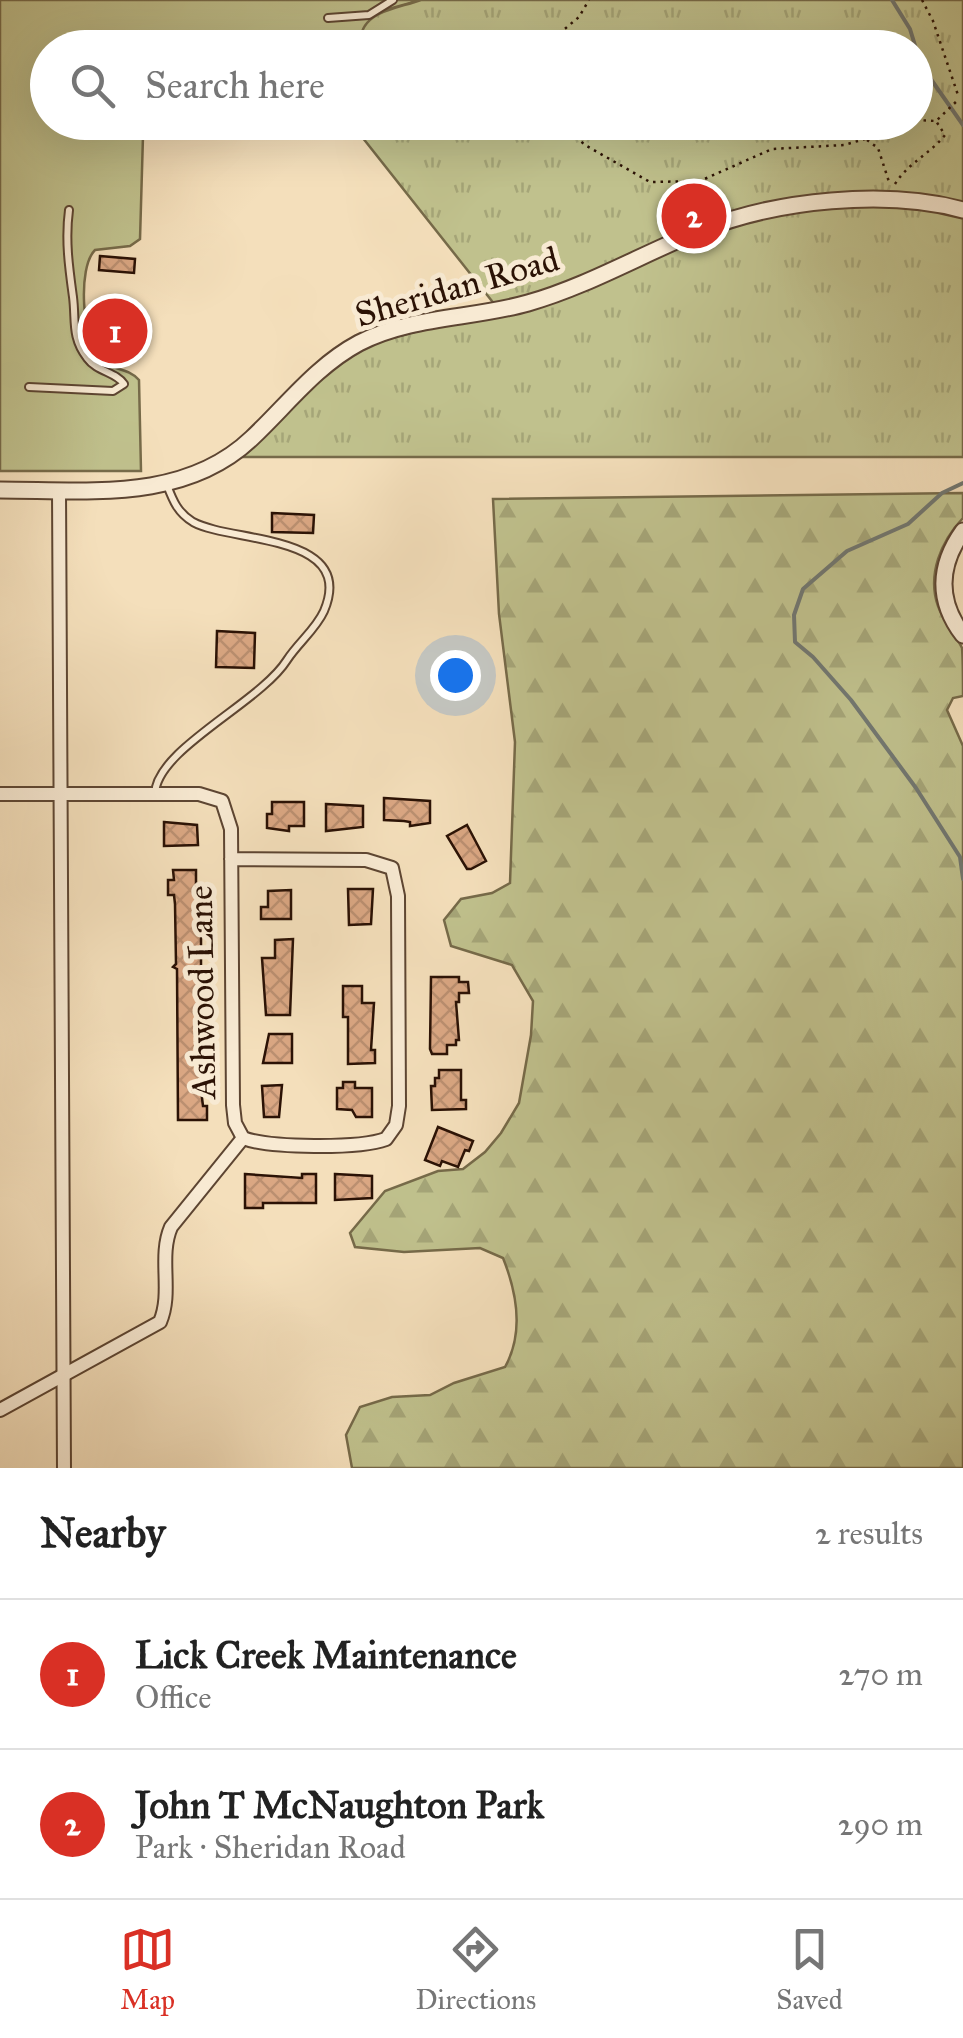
<!DOCTYPE html>
<meta charset="utf-8">
<style>
body{margin:0;font-family:"IM FELL Great Primer",serif;background:#f6f6f6;color:#222}
.you{position:absolute;left:455px;top:675px;width:35px;height:35px;margin:-25px;border:8px solid #fff;border-radius:50%;background:#1a73e8;box-shadow:0 0 0 15px #1a73e833}
.badge{display:grid;place-items:center;width:65px;height:65px;border-radius:50%;background:#d93025;color:#fff;font-size:32px;font-weight:700}
.pin{position:absolute;translate:-50% -50%;border:5px solid #fff;box-shadow:0 2px 10px #0006}
.list{margin:0;padding:0;list-style:none}
h2{display:flex;justify-content:space-between;align-items:center;height:130px;margin:0;padding:0 40px;font-size:42px}
h2 small{font-size:32px;font-weight:400;color:#767676}
.list li{display:grid;grid-template-columns:65px 1fr auto;gap:30px;align-items:center;box-sizing:border-box;height:150px;padding:0 40px;border-top:2px solid #e0e0e0}
.list b{display:block;font-size:38px;white-space:nowrap}
.list p{margin:0;font-size:32px;white-space:nowrap;color:#767676}
.list em{font-size:32px;font-style:normal;color:#767676}
.icon{flex:none;width:55px;height:55px;fill:none;stroke:currentColor;stroke-width:2;stroke-linecap:round;stroke-linejoin:round}
.map{position:relative;flex:none;width:963px;height:1468px;overflow:hidden}
.search{position:absolute;background:#fff;box-shadow:0 10px 40px #0002;left:30px;right:30px;top:30px;height:110px;display:flex;align-items:center;gap:25px;box-sizing:border-box;padding:0 35px;border-radius:55px;color:#767676;font-size:38px}
.sheet{height:430px;background:#fff}
nav{display:flex;justify-content:space-around;align-items:center;box-sizing:border-box;height:140px;border-top:2px solid #e0e0e0;background:#fff;font-size:28px;color:#767676}
nav a{display:grid;justify-items:center;gap:5px}
nav .on{color:#d93025}
.map>svg:first-child{display:block}
.grass{fill:#c0c18d;stroke:#766a49;stroke-width:2.5}
.forest{fill:url(#forest-firs);stroke:#766a49;stroke-width:2.5}
.park{fill:url(#park-tufts);stroke:#766a49;stroke-width:2.5}
.lines{fill:none;stroke-linecap:round;stroke-linejoin:round}
.stream{stroke:#717771;stroke-width:4}
.building{fill:url(#building-cross-hatch);stroke:#2b1205;stroke-width:2.5}
.service-casing{stroke:#5d4532;stroke-width:10}
.minor-casing{stroke:#5d4532;stroke-width:16}
.tertiary-casing{stroke:#5d4532;stroke-width:19}
.path{stroke:#2b1205;stroke-width:2.5;stroke-dasharray:2.5 5;stroke-linecap:butt}
.service{stroke:#f8ead3;stroke-width:6}
.minor{stroke:#f8ead3;stroke-width:12}
.tertiary{stroke:#f8ead3;stroke-width:15}
.labels{text-anchor:middle;dominant-baseline:central;stroke-width:10;stroke-linejoin:round;paint-order:stroke}
.street-label{font-size:35px;fill:#2b1205;stroke:#f8ead3}
</style>
<div class="map">
<svg width="963" height="1468" viewBox="0 0 963 1468">
<defs>
<pattern id="forest-firs" width="22" height="20" patternUnits="userSpaceOnUse" patternTransform="scale(2.5)"><rect width="22" height="20" fill="#c0c18d"/><path d="M5 1l3.5 6h-7zM16 11l3.5 6h-7z" fill="#a5a578"/></pattern>
<pattern id="park-tufts" width="24" height="20" patternUnits="userSpaceOnUse" patternTransform="scale(2.5)"><rect width="24" height="20" fill="#c0c18d"/><path d="M3 7l-1-3M5 7V3M7 7l1-3M15 17l-1-3M17 17v-4M19 17l1-3" fill="none" stroke="#a5a578"/></pattern>
<pattern id="building-cross-hatch" width="8" height="8" patternUnits="userSpaceOnUse" patternTransform="scale(2.5)"><rect width="8" height="8" fill="#daa783"/><path d="M0 0l8 8M0 8l8-8" fill="none" stroke="#bb8f70"/></pattern>
</defs>
<rect width="100%" height="100%" fill="#f4dfbb"/>
<filter id="stains"><feTurbulence type="fractalNoise" baseFrequency=".002" numOctaves="4"/><feColorMatrix values="0 0 0 0 .2 0 0 0 0 .09 0 0 0 0 .02 0 0 0 .5 -.17"/></filter>
<radialGradient id="worn" r=".72"><stop offset=".6" stop-color="#630" stop-opacity="0"/><stop offset="1" stop-color="#630" stop-opacity=".3"/></radialGradient>
<path class="grass" d="M0 0H421L381 11 360 47 48 48V122L160 123 149 128 143 136 140 239 130 246 95 250C77 268 83 339 98 358 108 370 128 367 139 380L141 471H0Z"/>
<path class="forest" d="M963 493V518C941 541 927 575 938 606 943 622 955 633 962 648 963 660 963 682 963 696L953 698 947 710 963 746V1468H352L346 1435 360 1407 392 1397 430 1395 454 1383 505 1367C524 1333 517 1293 503 1258L480 1248 404 1252 355 1247 350 1233 385 1191 438 1171 463 1169 485 1152 501 1133 519 1103 531 1035 533 1001 512 965 451 946 444 920 461 899 492 893 510 883 515 742 499 614 493 499Z"/>
<path class="park" d="M421 0H963V457H227L349 349 499 310 351 123 916 122V48L360 47C358 11 393 10 421 0Z"/>
<g class="lines">
<g class="stream">
<polyline points="892,0 910,29 921,65 963,125"/>
<polyline points="963,483 942,493 908,524 847,551 803,589 794,615 795,642 813,657 851,700 916,788 960,857 963,879"/>
</g>
</g>
<g class="building">
<polygon points="100,256 135,259 134,273 99,270"/>
<polygon points="103,309 127,309 127,353 103,354"/>
<polygon points="272,513 314,515 313,533 272,532"/>
<polygon points="217,631 255,633 254,668 216,667"/>
<polygon points="384,798 430,801 430,823 410,826 410,822 404,821 384,820"/>
<polygon points="272,802 304,802 304,826 289,826 289,831 267,828 267,814 272,814"/>
<polygon points="326,804 363,806 363,827 326,831"/>
<polygon points="164,822 197,825 198,845 164,846"/>
<polygon points="467,825 486,861 471,869 467,869 447,836"/>
<polygon points="173,870 196,870 196,890 206,889 206,931 201,931 201,978 206,978 206,990 202,990 202,1018 207,1018 207,1061 201,1061 201,1090 203,1106 207,1106 207,1120 178,1120 177,969 173,967 176,964 175,904 174,895 168,895 168,880 174,880"/>
<polygon points="348,889 373,889 371,924 349,925"/>
<polygon points="291,890 291,919 261,919 261,907 268,907 268,891"/>
<polygon points="293,939 290,1015 266,1015 262,958 275,958 275,940"/>
<polygon points="431,977 459,977 459,982 468,982 469,993 459,993 459,1002 456,1002 459,1040 456,1040 456,1045 447,1045 447,1054 432,1054 430,1049"/>
<polygon points="343,986 362,986 362,1003 374,1003 371,1050 375,1050 375,1063 348,1064 348,1017 343,1017"/>
<polygon points="269,1034 292,1034 292,1063 263,1063"/>
<polygon points="439,1070 461,1070 461,1100 466,1100 466,1109 432,1110 431,1086 435,1086 435,1078 439,1078"/>
<polygon points="343,1082 355,1082 355,1088 372,1088 372,1117 356,1117 352,1110 337,1109 337,1088 343,1088"/>
<polygon points="282,1085 279,1117 264,1117 262,1086"/>
<polygon points="438,1127 473,1141 469,1151 465,1150 458,1167 442,1161 440,1166 425,1160"/>
<polygon points="245,1174 302,1178 302,1174 316,1174 316,1203 263,1203 263,1208 245,1208"/>
<polygon points="335,1174 372,1176 372,1198 335,1200"/>
</g>
<g class="lines">
<g class="service-casing">
<g id="service">
<polyline points="328,18 369,15 393,0"/>
<path d="M29 387 113 391 124 384C116 372 97 372 87 358 71 337 76 321 73 297 69 268 65 240 69 210"/>
<path d="M155 794C156 749 260 703 287 660 298 643 316 629 324 611 357 533 231 543 193 522 178 513 173 501 167 485"/>
</g>
</g>
<g class="minor-casing">
<g id="minor">
<polyline points="59,490 64,1468"/>
<path d="M0 794H199L222 801 231 829 233 1105 235 1123 243 1138C269 1148 359 1149 386 1139L396 1125 399 1106 398 896 392 868 366 860 231 859"/>
<path d="M0 1410 160 1322C173 1292 158 1257 171 1227L243 1138"/>
</g>
</g>
<g class="tertiary-casing">
<g id="tertiary">
<path d="M0 490C86 490 184 503 252 438 287 405 316 366 359 343 411 316 472 319 528 303 588 286 644 253 702 230 776 200 886 189 963 210"/>
<path d="M963 531C938 566 937 601 963 635"/>
</g>
</g>
<g class="path">
<polyline points="922,0 933,21 959,98"/>
<polyline points="542,48 579,17 589,0"/>
<polyline points="916,120 936,121 959,99"/>
<polyline points="504,122 568,130 585,145 650,182 700,181 772,149 844,145 865,139 884,122"/>
<polyline points="867,140 878,148 890,185"/>
<path d="M895 184C908 163 930 154 945 135L936 121"/>
</g>
<use href="#service" class="service"/>
<use href="#minor" class="minor"/>
<use href="#tertiary" class="tertiary"/>
</g>
<g class="labels">
<g class="street-label">
<text transform="translate(457 287) rotate(-16)">Sheridan Road</text>
<text transform="translate(202 992) rotate(-91)">Ashwood Lane</text>
</g>
</g>
<rect width="100%" height="100%" filter="url(#stains)"/>
<rect width="100%" height="100%" fill="url(#worn)"/>
</svg>
<div class="you"></div>
<div class="pin badge" style="left:115px;top:331px">1</div>
<div class="pin badge" style="left:694px;top:216px">2</div>
<div class="search"><svg class="icon" aria-label="search" viewBox="0 0 24 24"><circle cx="10" cy="10" r="6"/><path d="M15 15l6 6"/></svg>Search here</div>
</div>
<section class="sheet">
<h2>Nearby<small>2 results</small></h2>
<ul class="list">
<li><span class="badge">1</span><div><b>Lick Creek Maintenance</b><p>Office</p></div><em>270 m</em></li>
<li><span class="badge">2</span><div><b>John T McNaughton Park</b><p>Park · Sheridan Road</p></div><em>290 m</em></li>
</ul>
</section>
<nav>
<a class="on"><svg class="icon" aria-label="map" viewBox="0 0 24 24"><path d="M3 6l6-2 6 2 6-2v14l-6 2-6-2-6 2zM9 4v14M15 6v14"/></svg>Map</a>
<a><svg class="icon" aria-label="directions" viewBox="0 0 24 24"><path d="M12 3l9 9-9 9-9-9zM9 14v-3h6M13 9l2 2-2 2"/></svg>Directions</a>
<a><svg class="icon" aria-label="saved" viewBox="0 0 24 24"><path d="M7 4h10v16l-5-4-5 4z"/></svg>Saved</a>
</nav>
